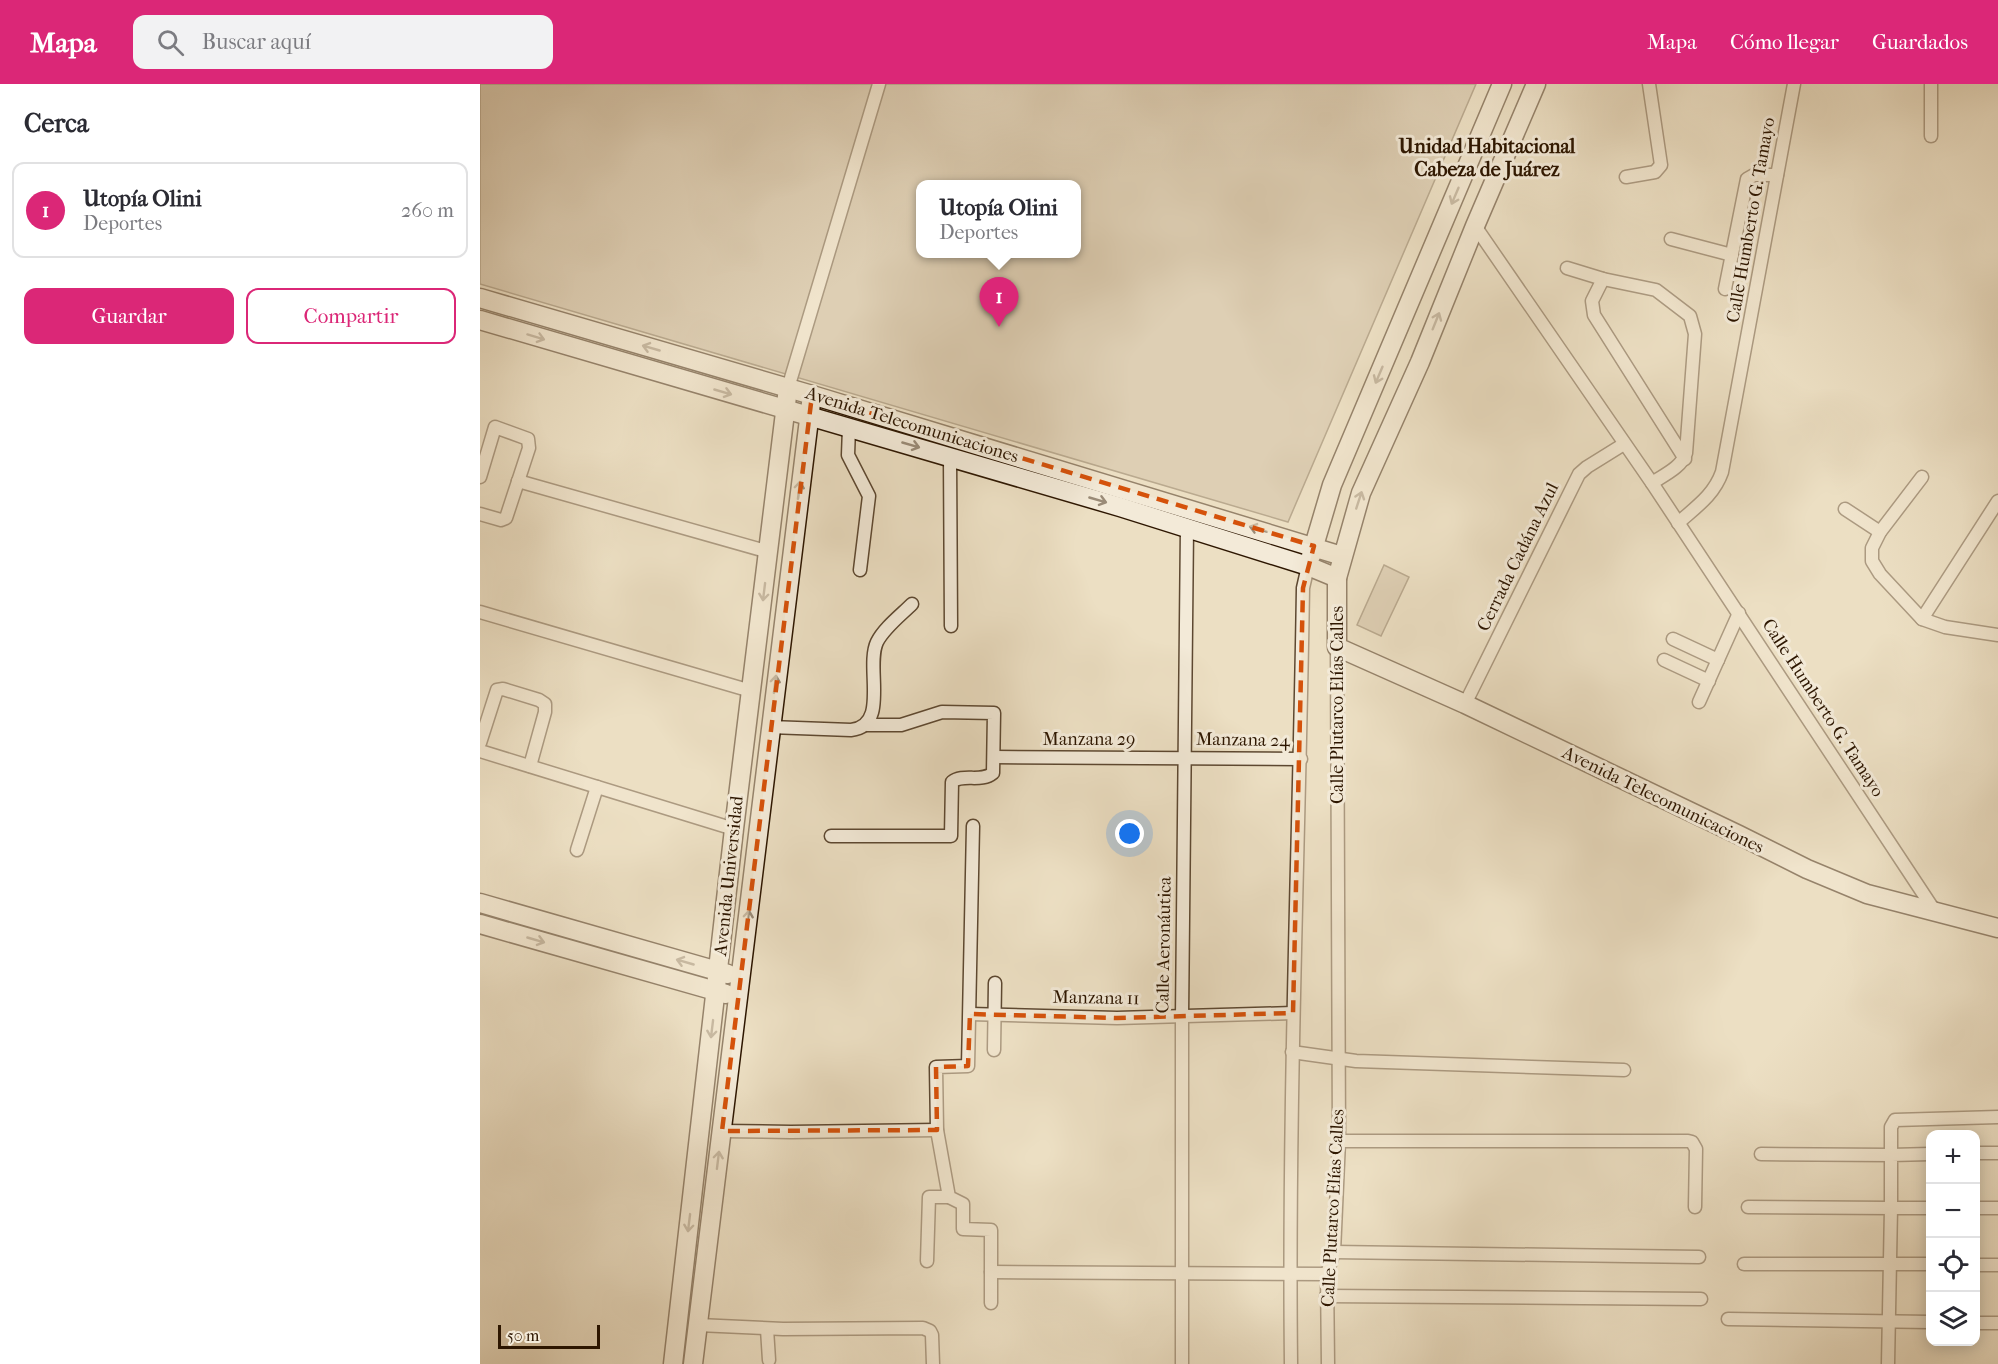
<!DOCTYPE html>
<html lang="es">
<meta charset="utf-8">
<style>
body{margin:0;font-family:"IM FELL French Canon",serif;background:#f2f2f3;color:#2b2b33}
.controls{position:absolute;right:18px;bottom:18px;display:grid;overflow:hidden;border-radius:12px;box-shadow:0 3px 15px #0003}
.controls button{width:54px;height:54px;display:grid;place-items:center;padding:0;border:0;border-bottom:2px solid #e1e1e2;background:#fff;color:#2b2b33;font:30px sans-serif}
.scale{position:absolute;left:18px;bottom:15px;width:102px;box-sizing:border-box;padding-left:6px;border:3px solid #2d1600;border-top:0;font-size:16px;line-height:21px;white-space:nowrap;color:#2d1600;-webkit-text-stroke:4px #f3ead8;paint-order:stroke}
.you{position:absolute;left:650px;top:750px;width:21px;height:21px;margin:-15px;border:4px solid #fff;border-radius:50%;background:#1a73e8;box-shadow:0 0 0 9px #1a73e833}
.badge{display:grid;place-items:center;width:39px;height:39px;border-radius:50%;background:#db2777;color:#fff;font-size:20px;font-weight:700}
.pin{position:absolute;translate:-50% -50px;filter:drop-shadow(0 2px 3px #0008)}
.pin::after{content:'';position:absolute;top:32px;width:21px;height:18px;background:inherit;clip-path:polygon(0 0,100% 0,50% 100%)}
.popup{position:absolute;left:436px;top:96px;width:165px;height:78px;box-sizing:border-box;display:grid;place-content:center;border-radius:12px;background:#fff;filter:drop-shadow(0 2px 4px #0005);font-size:20px;white-space:nowrap;color:#7c7c81}
.popup b{font-size:22px;color:#2b2b33}
.popup::after{content:'';position:absolute;left:50%;top:100%;margin-left:-12px;border:12px solid transparent;border-top-color:#fff}
.list{margin:0;padding:0;list-style:none}
h2{display:flex;justify-content:space-between;align-items:center;height:78px;margin:0;padding:0 24px;font-size:26px}
h2 small{font-size:20px;font-weight:400;color:#7c7c81}
.list li{display:grid;grid-template-columns:39px 1fr auto;gap:18px;align-items:center;box-sizing:border-box;height:96px;margin:0 12px 12px;padding:0 12px;border:2px solid #e1e1e2;border-radius:12px}
.list b{display:block;font-size:22px;white-space:nowrap}
.list p{margin:0;font-size:20px;white-space:nowrap;color:#7c7c81}
.list em{font-size:20px;font-style:normal;color:#7c7c81}
.actions{display:flex;gap:12px;padding:18px 24px}
.actions a{flex:1;padding:14px 0;border:2px solid #db2777;border-radius:12px;text-align:center;font-size:21px;color:#db2777}
.actions .main{background:#db2777;color:#fff}
.icon{flex:none;width:33px;height:33px;fill:none;stroke:currentColor;stroke-width:2;stroke-linecap:round;stroke-linejoin:round}
.map{position:relative;flex:none;width:1518px;height:1280px;overflow:hidden}
header{display:flex;align-items:center;gap:36px;box-sizing:border-box;height:84px;padding:0 30px;background:#db2777;color:#fff}
header strong{font-size:28px}
nav{display:flex;gap:33px;margin-inline-start:auto;font-size:21px}
.search{width:420px;height:54px;background:#f2f2f3;display:flex;align-items:center;gap:15px;box-sizing:border-box;padding:0 21px;border-radius:12px;color:#7c7c81;font-size:22px}
main{display:flex}
aside{flex:1;background:#fff}
.map>svg:first-child{display:block}
.green{fill:#ccbda2;stroke:#7c6a51;stroke-width:1.5;fill-rule:evenodd}
.lines{fill:none;stroke-linecap:round;stroke-linejoin:round}
.street-casing{stroke:#5d4831;stroke-width:15}
.secondary-casing{stroke:#2d1600;stroke-width:21}
.street{stroke:#f3ead8;stroke-width:12}
.secondary{stroke:#f3ead8;stroke-width:18}
.oneway{stroke:#9a8b77}
.marked{fill:none;stroke:#d5520b;stroke-width:4.5;stroke-dasharray:12 8;stroke-linejoin:round}
.labels{text-anchor:middle;dominant-baseline:central;stroke-width:6;stroke-linejoin:round;paint-order:stroke}
.street-label{font-size:18px;fill:#2d1600;stroke:#f3ead8}
.neighbourhood-label{font-size:20px;font-weight:bold;fill:#2d1600;stroke:#f3ead8}
</style>
<header>
<strong>Mapa</strong>
<div class="search"><svg class="icon" aria-label="search" viewBox="0 0 24 24"><circle cx="10" cy="10" r="6"/><path d="M15 15l6 6"/></svg>Buscar aquí</div>
<nav><a>Mapa</a><a>Cómo llegar</a><a>Guardados</a></nav>
</header>
<main>
<aside>
<h2>Cerca<small></small></h2>
<ul class="list">
<li><span class="badge">1</span><div><b>Utopía Olini</b><p>Deportes</p></div><em>260 m</em></li>
</ul>
<div class="actions"><a class="main">Guardar</a><a>Compartir</a></div>
</aside>
<div class="map">
<svg width="1518" height="1280" viewBox="0 0 1518 1280">
<rect width="100%" height="100%" fill="#ecdfc3"/>
<filter id="stains"><feTurbulence type="fractalNoise" baseFrequency=".00333" numOctaves="4"/><feColorMatrix values="0 0 0 0 .2 0 0 0 0 .09 0 0 0 0 .02 0 0 0 .5 -.17"/></filter>
<radialGradient id="worn" r=".72"><stop offset=".6" stop-color="#630" stop-opacity="0"/><stop offset="1" stop-color="#630" stop-opacity=".3"/></radialGradient>
<g class="green">
<path d="M0 0H996L808 438 0 200ZM441 100H597V170H441Z"/>
<polygon points="904,481 929,493 901,552 877,541"/>
</g>
<g class="lines">
<g class="street-casing">
<g id="street">
<polyline points="1451,52 1451,0"/>
<polyline points="1146,93 1175,88 1181,81 1169,0"/>
<polyline points="995,142 1172,399 1456,829"/>
<polyline points="1191,155 1252,171"/>
<path d="M1087 184 1123 195 1176 206 1210 232 1215 250 1206 369C1202 383 1184 391 1172 399"/>
<polyline points="1123,195 1112,217 1114,231 1205,375"/>
<polyline points="1245,205 1267,95 1274,91 1297,91"/>
<polyline points="308,304 399,0"/>
<polyline points="369,344 368,371 389,412 380,486"/>
<polyline points="470,373 471,542"/>
<polyline points="0,393 15,343 48,355 49,364 26,434 21,436 0,430"/>
<polyline points="1442,393 1400,448 1392,464 1392,477 1400,490 1442,535 1465,543 1518,551"/>
<polyline points="38,397 289,468"/>
<polyline points="1365,425 1400,448"/>
<path d="M1198 439C1216 423 1234 411 1242 388L1314 0"/>
<polyline points="0,528 271,607"/>
<polyline points="1442,535 1518,417"/>
<polyline points="1193,555 1238,576"/>
<polyline points="1184,576 1229,597"/>
<polyline points="1219,618 1259,529"/>
<polyline points="985,620 1099,390 1107,383 1144,360"/>
<path d="M290 643 371 646C410 642 385 583 397 558 404 544 421 531 432 520"/>
<polyline points="0,659 17,606 23,605 59,616 65,620 65,628 50,682"/>
<polyline points="0,667 254,745"/>
<polyline points="514,673 821,675"/>
<polyline points="493,742 488,982 456,983 457,1046 469,1113 483,1120 483,1145 511,1146 511,1219"/>
<path d="M351 752H471L472 698C483 689 501 699 513 689L514 629 462 628 421 641H387"/>
<polyline points="97,766 117,703"/>
<polyline points="490,930 637,934 813,929"/>
<polyline points="514,966 515,899"/>
<polyline points="812,968 876,977 1144,986"/>
<polyline points="242,1047 311,1048 457,1046"/>
<polyline points="859,1057 1208,1057 1212,1058 1216,1065 1215,1123"/>
<polyline points="1496,1069 1518,1069"/>
<polyline points="1281,1070 1411,1071 1411,1043 1415,1036 1518,1033"/>
<polyline points="1450,1070 1411,1071 1411,1124 1450,1124"/>
<polyline points="1268,1123 1411,1124 1408,1280"/>
<polyline points="1496,1124 1518,1124"/>
<polyline points="854,1168 1219,1173"/>
<polyline points="447,1177 449,1113 469,1113"/>
<polyline points="1264,1180 1450,1180"/>
<polyline points="1496,1181 1518,1181"/>
<polyline points="511,1188 847,1190"/>
<polyline points="846,1212 1221,1215"/>
<polyline points="1248,1235 1450,1238"/>
<polyline points="1496,1239 1518,1239"/>
<polyline points="218,1241 303,1245 443,1244 450,1247 452,1251 453,1280"/>
<polyline points="287,1245 289,1276"/>
<polyline points="702,1280 702,932 707,443"/>
<path d="M811 1280C808 1021 819 763 823 504L828 482"/>
<polyline points="848,1280 847,1190 854,1168 859,1057 857,563"/>
</g>
</g>
<g class="secondary-casing">
<g id="secondary">
<polyline points="1056,0 995,142 940,278 881,409 857,494 857,563 985,620 1259,751 1327,785 1387,810 1518,844"/>
<polyline points="0,214 332,311 862,472"/>
<polyline points="0,236 640,423 828,482 857,494"/>
<polyline points="831,472 852,401 1022,0"/>
<polyline points="0,819 248,890"/>
<polyline points="0,840 246,910"/>
<polyline points="193,1280 254,745 308,304"/>
<polyline points="213,1280 332,311"/>
</g>
</g>
<use href="#street" class="street"/>
<use href="#secondary" class="secondary"/>
</g>
<defs><path id="oneway-shaft" d="M-6 0H5M1.5-3L5.5 0L1.5 3" fill="none" stroke-width="1.6" stroke-linecap="round" stroke-linejoin="round" transform="scale(1.5)"/></defs>
<g class="oneway">
<use href="#oneway-shaft" transform="translate(975 112) rotate(113)"/>
<use href="#oneway-shaft" transform="translate(956 237) rotate(-68)"/>
<use href="#oneway-shaft" transform="translate(56 253) rotate(17)"/>
<use href="#oneway-shaft" transform="translate(171 264) rotate(-164)"/>
<use href="#oneway-shaft" transform="translate(899 291) rotate(113)"/>
<use href="#oneway-shaft" transform="translate(243 308) rotate(16)"/>
<use href="#oneway-shaft" transform="translate(431 361) rotate(16)"/>
<use href="#oneway-shaft" transform="translate(319 406) rotate(-83)"/>
<use href="#oneway-shaft" transform="translate(618 416) rotate(16)"/>
<use href="#oneway-shaft" transform="translate(879 416) rotate(-72)"/>
<use href="#oneway-shaft" transform="translate(778 445) rotate(-163)"/>
<use href="#oneway-shaft" transform="translate(284 508) rotate(97)"/>
<use href="#oneway-shaft" transform="translate(295 600) rotate(-83)"/>
<use href="#oneway-shaft" transform="translate(268 835) rotate(-83)"/>
<use href="#oneway-shaft" transform="translate(56 856) rotate(16)"/>
<use href="#oneway-shaft" transform="translate(205 878) rotate(-164)"/>
<use href="#oneway-shaft" transform="translate(232 945) rotate(97)"/>
<use href="#oneway-shaft" transform="translate(238 1076) rotate(-83)"/>
<use href="#oneway-shaft" transform="translate(209 1139) rotate(97)"/>
</g>
<path d="M0 0H1518V1280H0ZM332 311 834 462 823 504 813 929 637 934 490 930 488 982 456 983 457 1046 242 1047Z" fill="#ecdfc3" fill-opacity=".55" fill-rule="evenodd"/>
<path class="marked" d="M332 311 834 462 823 504 813 929 637 934 490 930 488 982 456 983 457 1046 242 1047Z"/>
<g class="labels">
<g class="street-label">
<text transform="translate(1271 136) rotate(-80)">Calle Humberto G. Tamayo</text>
<text transform="translate(432 341) rotate(17)">Avenida Telecomunicaciones</text>
<text transform="translate(1038 473) rotate(-64)">Cerrada Cadána Azul</text>
<text transform="translate(857 621) rotate(-90)">Calle Plutarco Elías Calles</text>
<text transform="translate(1343 624) rotate(57)">Calle Humberto G. Tamayo</text>
<text x="609" y="655">Manzana 29</text>
<text transform="translate(763 656) rotate(1)">Manzana 24</text>
<text transform="translate(1183 716) rotate(26)">Avenida Telecomunicaciones</text>
<text transform="translate(249 792) rotate(-84)">Avenida Universidad</text>
<text transform="translate(684 861) rotate(-89)">Calle Aeronáutica</text>
<text transform="translate(616 914) rotate(1)">Manzana 11</text>
<text transform="translate(853 1124) rotate(-87)">Calle Plutarco Elías Calles</text>
</g>
<g class="neighbourhood-label">
<text x="1007" y="62">Unidad Habitacional<tspan x="1007" dy="23">Cabeza de Juárez</tspan></text>
</g>
</g>
<rect width="100%" height="100%" filter="url(#stains)"/>
<rect width="100%" height="100%" fill="url(#worn)"/>
</svg>
<div class="controls">
<button>+</button>
<button>−</button>
<button><svg class="icon" aria-label="locate" viewBox="0 0 24 24"><circle cx="12" cy="12" r="6"/><path d="M12 2v4M12 18v4M2 12h4M18 12h4"/></svg></button>
<button><svg class="icon" aria-label="layers" viewBox="0 0 24 24"><path d="M12 4l9 5-9 5-9-5zM3 14l9 5 9-5"/></svg></button>
</div>
<div class="scale">50 m</div>
<div class="you"></div>
<div class="pin badge" style="left:519px;top:243px">1</div>
<div class="popup"><b>Utopía Olini</b>Deportes</div>
</div>
</main>
